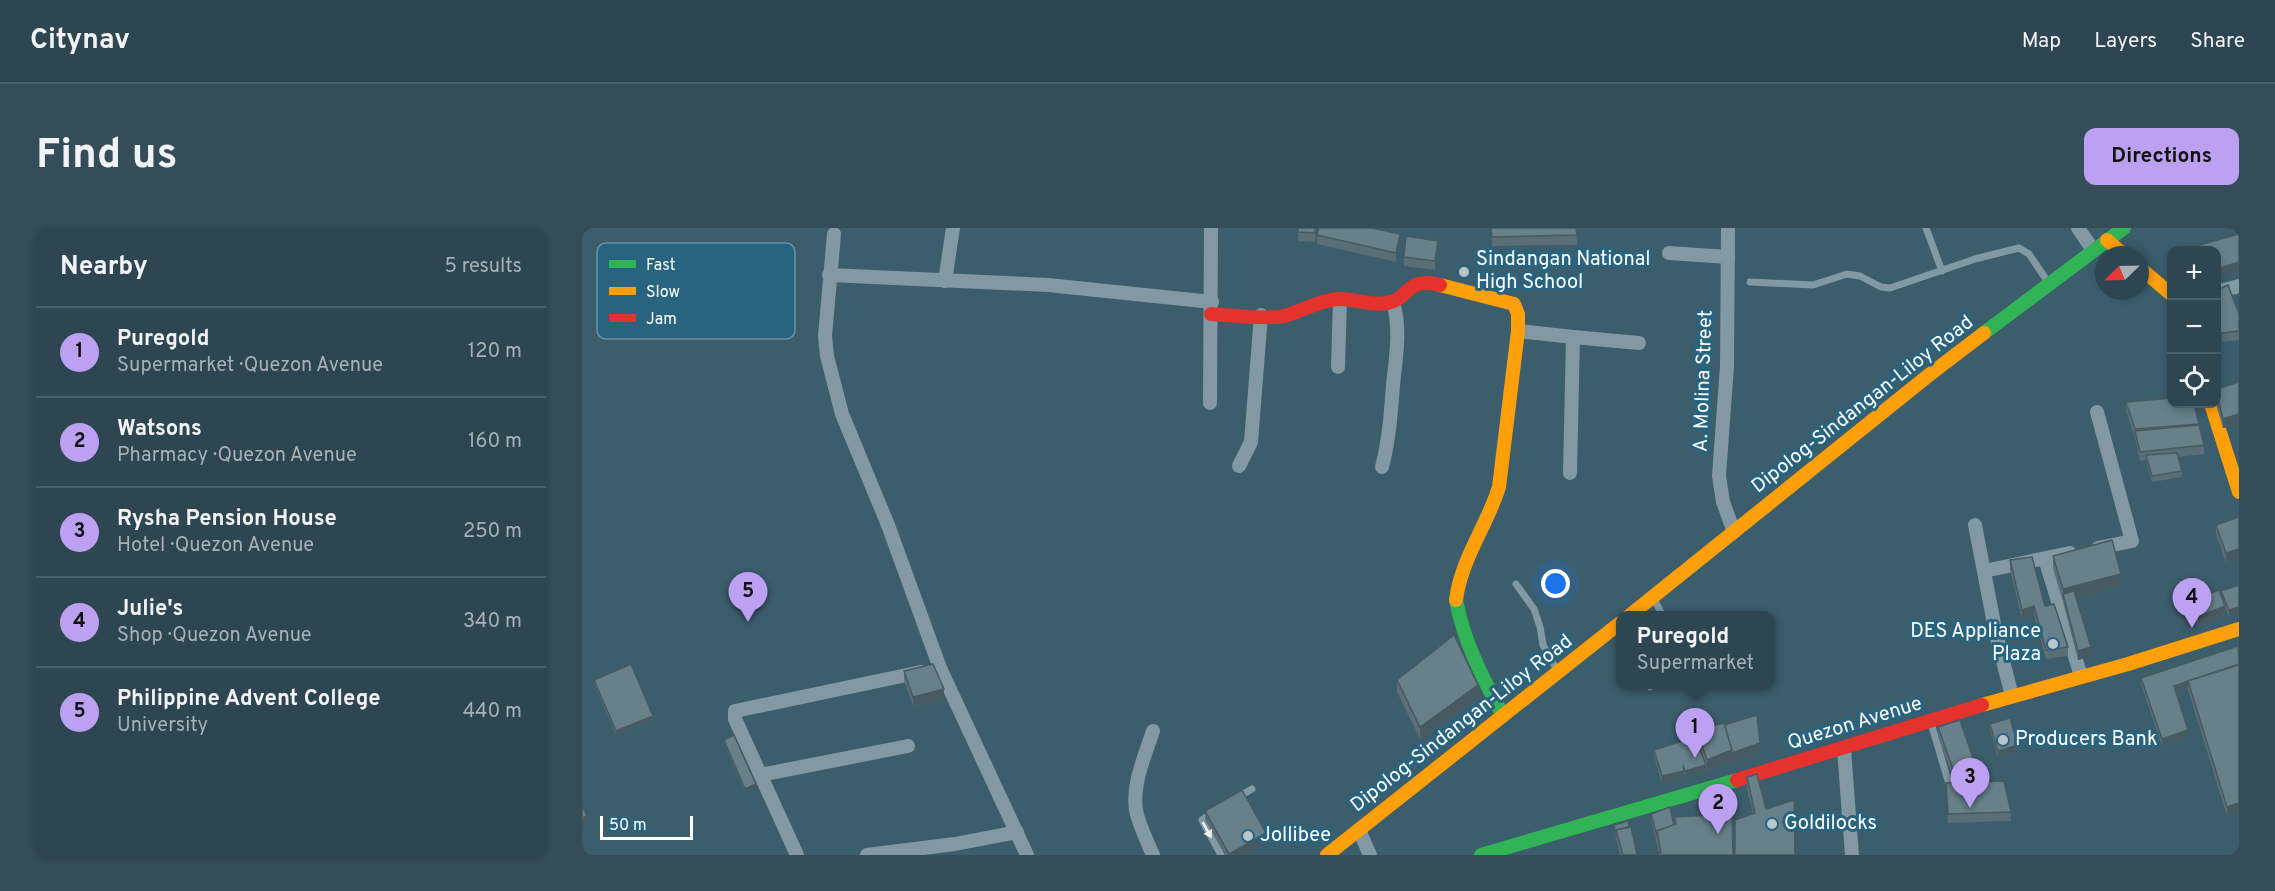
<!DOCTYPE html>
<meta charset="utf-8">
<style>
body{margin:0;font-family:Overpass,sans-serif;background:#354d58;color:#f1f3f6}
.controls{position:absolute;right:18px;top:18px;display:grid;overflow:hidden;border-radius:12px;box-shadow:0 3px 9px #0003}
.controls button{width:54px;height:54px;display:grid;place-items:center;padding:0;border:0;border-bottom:2px solid #485e68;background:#2d4651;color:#f1f3f6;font:30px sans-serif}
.compass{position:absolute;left:1513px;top:18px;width:54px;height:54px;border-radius:50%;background:#2d4651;box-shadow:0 3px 9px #0003;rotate:247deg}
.scale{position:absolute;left:18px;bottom:15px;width:93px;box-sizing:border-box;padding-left:6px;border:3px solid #fff;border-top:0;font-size:16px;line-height:21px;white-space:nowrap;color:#fff;-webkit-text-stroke:4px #286480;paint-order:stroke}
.you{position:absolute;left:974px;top:356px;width:21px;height:21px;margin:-15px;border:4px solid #fff;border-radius:50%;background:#1a73e8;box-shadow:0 0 0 9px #1a73e833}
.badge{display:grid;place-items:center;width:39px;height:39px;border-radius:50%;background:#bca0f2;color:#111;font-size:20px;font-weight:700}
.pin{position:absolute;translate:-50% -50px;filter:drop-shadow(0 2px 3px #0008)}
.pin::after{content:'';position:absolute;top:32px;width:21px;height:18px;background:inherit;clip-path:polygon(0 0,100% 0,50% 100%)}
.popup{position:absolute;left:1034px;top:383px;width:159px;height:78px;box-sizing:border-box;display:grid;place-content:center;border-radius:12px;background:#2d4651;filter:drop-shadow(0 2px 4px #0005);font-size:20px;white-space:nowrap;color:#a7b1b7}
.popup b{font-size:22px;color:#f1f3f6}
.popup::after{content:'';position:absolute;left:50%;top:100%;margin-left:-12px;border:12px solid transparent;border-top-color:#2d4651}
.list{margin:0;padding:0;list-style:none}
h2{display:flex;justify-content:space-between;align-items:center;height:78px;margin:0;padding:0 24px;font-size:26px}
h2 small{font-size:20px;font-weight:400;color:#a7b1b7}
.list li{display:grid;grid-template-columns:39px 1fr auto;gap:18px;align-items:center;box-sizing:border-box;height:90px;padding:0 24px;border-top:2px solid #485e68}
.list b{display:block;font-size:22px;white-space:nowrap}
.list p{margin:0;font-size:20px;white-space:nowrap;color:#a7b1b7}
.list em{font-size:20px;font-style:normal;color:#a7b1b7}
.icon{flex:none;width:33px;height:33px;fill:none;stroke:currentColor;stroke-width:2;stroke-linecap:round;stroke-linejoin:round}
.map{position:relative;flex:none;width:1657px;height:627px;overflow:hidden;border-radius:12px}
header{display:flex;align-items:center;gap:36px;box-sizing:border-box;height:84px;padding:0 30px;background:#2d4651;border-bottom:2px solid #485e68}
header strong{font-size:28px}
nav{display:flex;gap:33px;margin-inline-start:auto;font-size:21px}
.intro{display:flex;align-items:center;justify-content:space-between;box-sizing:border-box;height:144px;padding:0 36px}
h1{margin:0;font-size:42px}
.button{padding:15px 27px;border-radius:12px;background:#bca0f2;color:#111;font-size:21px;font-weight:700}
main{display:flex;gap:36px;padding:0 36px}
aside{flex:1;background:#2d4651;border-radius:12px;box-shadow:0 3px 9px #0003}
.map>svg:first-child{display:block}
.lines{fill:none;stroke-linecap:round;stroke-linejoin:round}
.lane{stroke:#8298a2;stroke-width:7}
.street{stroke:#8298a2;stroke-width:14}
.fast{stroke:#30b455;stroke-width:14}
.slow{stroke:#ff9f0a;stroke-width:14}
.jam{stroke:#e5322d;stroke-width:14}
.wall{fill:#596e77}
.shaded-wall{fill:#485a61}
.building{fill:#67808a;stroke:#485a61;stroke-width:1.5}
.oneway{fill:#ecf0f1}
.poi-dot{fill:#bbc6cc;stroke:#286480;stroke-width:2}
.labels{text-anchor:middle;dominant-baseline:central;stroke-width:6;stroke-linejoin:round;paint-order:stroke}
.poi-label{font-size:20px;fill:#fff;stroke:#286480;text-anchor:start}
.street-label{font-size:20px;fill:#fff;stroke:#286480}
.key{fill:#286480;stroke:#6892a6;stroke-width:1.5}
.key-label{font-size:16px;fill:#fff}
</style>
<header>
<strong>Citynav</strong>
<nav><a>Map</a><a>Layers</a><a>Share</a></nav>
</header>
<div class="intro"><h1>Find us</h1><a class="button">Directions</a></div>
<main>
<aside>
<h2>Nearby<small>5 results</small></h2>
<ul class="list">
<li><span class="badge">1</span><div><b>Puregold</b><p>Supermarket · Quezon Avenue</p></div><em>120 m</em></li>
<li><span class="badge">2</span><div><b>Watsons</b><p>Pharmacy · Quezon Avenue</p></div><em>160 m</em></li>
<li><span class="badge">3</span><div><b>Rysha Pension House</b><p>Hotel · Quezon Avenue</p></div><em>250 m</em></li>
<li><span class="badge">4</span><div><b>Julie's</b><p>Shop · Quezon Avenue</p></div><em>340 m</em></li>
<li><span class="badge">5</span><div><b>Philippine Advent College</b><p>University</p></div><em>440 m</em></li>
</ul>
</aside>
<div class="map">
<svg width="1657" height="627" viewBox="0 0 1657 627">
<rect width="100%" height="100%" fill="#3c5d6c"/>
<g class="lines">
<g class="lane">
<polyline points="1344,0 1360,43"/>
<polyline points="1168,54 1231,57 1265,46 1278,48 1299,59 1308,60 1393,31 1437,20 1447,26 1466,54"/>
<polyline points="934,356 952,381 958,399 961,417 975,442"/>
<polyline points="1072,371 1081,388"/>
<polyline points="1066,456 1068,459"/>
<polyline points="1349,495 1367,556 1373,558"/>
<polyline points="654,570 670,561"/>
<polyline points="629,586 620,592 639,627"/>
</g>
<g class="street">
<polyline points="1146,0 1145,138 1137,248 1141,274 1152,304"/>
<polyline points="1496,0 1511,22"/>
<polyline points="252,6 243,108 245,128 260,186 306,297 358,440 445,627"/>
<polyline points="1087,25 1146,29"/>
<polyline points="247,47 466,57 630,74"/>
<polyline points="363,53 371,0"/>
<polyline points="1634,64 1657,58"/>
<polyline points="936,103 991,109 988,245"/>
<polyline points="991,109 1057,115"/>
<polyline points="756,139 758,71"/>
<polyline points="628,175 629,0"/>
<polyline points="1515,184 1550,313 1516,320"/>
<polyline points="657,238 669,214 679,87"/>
<path d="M800 239C807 212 809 185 811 157 814 129 819 101 811 74"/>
<polyline points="1393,297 1414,406 1430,468"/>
<polyline points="1463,331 1499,448"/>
<polyline points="1402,343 1488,325"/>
<path d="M571 503C563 527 550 557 554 582 557 597 565 613 571 627"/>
<polyline points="1262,521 1270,627"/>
<polyline points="178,547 326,518"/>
<polyline points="777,602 788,627"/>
<polyline points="215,627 153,491 153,483 339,444"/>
<polyline points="285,627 373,616 435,604"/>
</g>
<g class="fast">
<polyline points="1402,105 1542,0"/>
<path d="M874 372C882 415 901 450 921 488"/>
<polyline points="899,627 1155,552"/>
</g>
<g class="slow">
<polyline points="1525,12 1542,27"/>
<polyline points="1558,40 1590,67"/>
<path d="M858 57 932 76 936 86V103L917 259C905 298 879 331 874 372"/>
<polyline points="1629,176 1657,264"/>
<polyline points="1047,388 1347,147 1402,105"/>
<polyline points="1400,477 1546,436 1657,401"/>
<polyline points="745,627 1038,395"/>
</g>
<g class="jam">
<path d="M629 86C646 87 688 92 702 88 720 83 736 73 755 71 771 70 789 78 805 75 828 71 824 48 858 57"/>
<polyline points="1155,552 1400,477"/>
</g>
</g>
<g class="wall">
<polygon points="716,0 734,0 733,14 716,13"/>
<polygon points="909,0 994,0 995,17 910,18"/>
<polygon points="735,7 818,15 814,34 735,16"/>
<polygon points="856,22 853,42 822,38 822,29"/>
<polygon points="1635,62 1657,86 1657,112 1640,114 1635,116"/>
<polygon points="1657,154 1657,196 1641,200 1634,176 1635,161"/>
<polygon points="1544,174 1617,196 1622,217 1622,226 1596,229 1600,243 1600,249 1570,254 1564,232 1558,233 1553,210 1544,183"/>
<polygon points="1657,290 1657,330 1644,335 1634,306 1634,297"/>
<polygon points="1471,328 1539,358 1494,370 1509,428 1496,432 1481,374 1471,340"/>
<polygon points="1428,332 1463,378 1486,419 1486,428 1464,431 1452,387 1440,391 1428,342"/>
<polygon points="1657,357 1647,389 1643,379 1643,387 1616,398 1610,382 1610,373 1639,368 1639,363"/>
<polygon points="1657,419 1657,584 1645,588 1606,462 1606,460 1593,464 1606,508 1580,518 1559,456 1559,450"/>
<polygon points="322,443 362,471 331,478 322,452"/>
<polygon points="12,452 71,491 34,507 12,455"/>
<polygon points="815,452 896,470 838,511 815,464"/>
<polygon points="1408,496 1436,523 1416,529 1408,502"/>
<polygon points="1142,497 1178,524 1125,544 1124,539 1124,544 1103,549 1102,546 1102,550 1080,555 1072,528 1072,522 1115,513 1115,502"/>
<polygon points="1356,499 1393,546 1372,553 1356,508"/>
<polygon points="142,512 174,559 163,564 142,515"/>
<polygon points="1165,549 1184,581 1171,586 1165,561"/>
<polygon points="1364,555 1429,584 1429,593 1366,595"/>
<polygon points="623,583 684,614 661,627 643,627 623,592"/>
<polygon points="1069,586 1092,597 1093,589 1151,627 1077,625 1069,592"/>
<polygon points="1032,597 1055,627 1038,627 1032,603"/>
</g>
<g class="shaded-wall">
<polygon points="818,6 818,15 814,34 814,25"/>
<polygon points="856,13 856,22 853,42 853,33"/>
<polygon points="1657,34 1657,43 1635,50 1635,41"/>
<polygon points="1640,105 1640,114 1635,116 1635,107"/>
<polygon points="1657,186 1657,196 1641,200 1641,191"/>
<polygon points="1657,321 1657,330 1644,335 1644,325"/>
<polygon points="1539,346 1539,358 1483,373 1481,366 1481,374 1481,361"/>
<polygon points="1452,378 1452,387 1440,391 1440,382"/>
<polygon points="1643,378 1643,387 1616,398 1616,389"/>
<polygon points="1657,379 1657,385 1647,389 1647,382"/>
<polygon points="1509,419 1509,428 1496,432 1496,423"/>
<polygon points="1606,453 1606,460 1592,464 1592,458"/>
<polygon points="896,457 896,470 838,511 838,499"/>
<polygon points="362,461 362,471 331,478 331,469"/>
<polygon points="71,488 71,491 34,507 34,503"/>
<polygon points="1606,502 1606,508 1580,518 1580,511"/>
<polygon points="1178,515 1178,524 1125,544 1125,532 1150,522"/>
<polygon points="1436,517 1436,523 1416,529 1416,523"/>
<polygon points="1393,536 1393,546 1372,553 1372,544"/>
<polygon points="1124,537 1124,544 1103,549 1103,543"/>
<polygon points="1102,543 1102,550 1080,555 1080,548"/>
<polygon points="174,556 174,559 163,564 163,561"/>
<polygon points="1657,575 1657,584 1645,588 1645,579"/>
<polygon points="5,588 5,597 0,599 0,590"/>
<polygon points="684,605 684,614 661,627 647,627 647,626"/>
</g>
<g class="building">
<polygon points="716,0 733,0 733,5 716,4"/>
<polygon points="737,0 790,0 818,6 814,25 735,7"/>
<polygon points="909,0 994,0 995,7 910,9"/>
<polygon points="1657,6 1657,34 1635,41 1635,22 1600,22"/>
<polygon points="824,8 856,13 853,33 822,29"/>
<polygon points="1646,57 1657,86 1657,103 1640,105 1635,107 1635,62"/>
<polygon points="1657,154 1657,186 1641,191 1635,167 1635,161"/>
<polygon points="1590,170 1590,176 1612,176 1617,196 1553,201 1544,174"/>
<polygon points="1617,197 1622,217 1558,224 1553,203"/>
<polygon points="1595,225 1600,243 1570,248 1564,227"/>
<polygon points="1657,289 1657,321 1644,325 1634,297"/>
<polygon points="1530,312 1539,346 1481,361 1471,328"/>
<polygon points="1450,329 1463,378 1472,376 1486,419 1464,422 1452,378 1440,382 1428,332"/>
<polygon points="1657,357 1657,379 1647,382 1639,363"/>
<polygon points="1637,362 1643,378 1616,389 1610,373"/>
<polygon points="1492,363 1509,419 1496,423 1481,366"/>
<polygon points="872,407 896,457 838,499 815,452"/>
<polygon points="1656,418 1657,436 1592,458 1606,502 1580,511 1559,450"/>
<polygon points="49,436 71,488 34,503 12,452"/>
<polygon points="351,436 362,461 331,469 322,443"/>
<polygon points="1657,437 1657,575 1645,579 1606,453"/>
<polygon points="1175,487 1178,515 1150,525 1142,497"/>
<polygon points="1428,490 1436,517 1416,523 1408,496"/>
<polygon points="1378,492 1393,536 1372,544 1356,499"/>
<polygon points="1142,495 1150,522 1125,532 1115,502"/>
<polygon points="152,507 174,556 163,561 142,512"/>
<polygon points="1113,509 1124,537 1103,543 1101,537 1102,543 1080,548 1072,522"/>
<polygon points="1175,546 1184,581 1212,572 1213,627 1153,627 1153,592 1173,585 1165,549"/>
<polygon points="1422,553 1429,584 1366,586 1364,555"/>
<polygon points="660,562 684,605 647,626 623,583"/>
<polygon points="0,577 5,588 0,590"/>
<polygon points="1088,579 1092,597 1075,603 1075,608 1069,586"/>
<polygon points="1150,586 1151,627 1066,627 1079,625 1075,603 1094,596 1093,589"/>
<polygon points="1046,593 1047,599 1034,602 1034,608 1032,597"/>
<polygon points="1049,599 1055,627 1041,627 1034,602"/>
</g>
<defs><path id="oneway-solid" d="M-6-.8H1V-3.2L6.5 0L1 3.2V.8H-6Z" transform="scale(1.5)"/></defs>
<use class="oneway" href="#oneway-solid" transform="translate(625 602) rotate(61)"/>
<g class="poi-dot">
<circle cx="882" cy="44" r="6"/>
<circle cx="1471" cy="416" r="6"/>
<circle cx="1421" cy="512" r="6"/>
<circle cx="1190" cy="596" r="6"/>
<circle cx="666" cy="608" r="6"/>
</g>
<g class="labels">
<g class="poi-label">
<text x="894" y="32">Sindangan National<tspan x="894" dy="23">High School</tspan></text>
<text x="1459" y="404" text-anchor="end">DES Appliance<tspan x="1459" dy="23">Plaza</tspan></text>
<text x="1433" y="512">Producers Bank</text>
<text x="1202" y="596">Goldilocks</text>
<text x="678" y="608">Jollibee</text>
</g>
<g class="street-label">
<text transform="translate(1122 153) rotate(-88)">A. Molina Street</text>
<text transform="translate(1281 177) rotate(-38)">Dipolog-Sindangan-Liloy Road</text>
<text transform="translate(880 496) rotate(-38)">Dipolog-Sindangan-Liloy Road</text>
<text transform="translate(1273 496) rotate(-17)">Quezon Avenue</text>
</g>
</g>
<rect x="15" y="15" width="198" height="96" rx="9" class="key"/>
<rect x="27" y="32" width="27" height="8" fill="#30b455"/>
<rect x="27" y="59" width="27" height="8" fill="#ff9f0a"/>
<rect x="27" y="86" width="27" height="8" fill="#e5322d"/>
<g class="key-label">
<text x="64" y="42">Fast</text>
<text x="64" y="69">Slow</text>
<text x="64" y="96">Jam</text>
</g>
</svg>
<div class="controls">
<button>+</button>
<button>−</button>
<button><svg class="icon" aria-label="locate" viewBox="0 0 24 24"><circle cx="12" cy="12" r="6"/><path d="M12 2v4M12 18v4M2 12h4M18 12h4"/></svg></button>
</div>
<svg class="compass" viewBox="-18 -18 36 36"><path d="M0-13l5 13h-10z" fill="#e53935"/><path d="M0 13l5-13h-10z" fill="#a7b1b7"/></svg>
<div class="scale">50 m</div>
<div class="you"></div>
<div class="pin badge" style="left:1113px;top:530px">1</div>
<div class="popup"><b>Puregold</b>Supermarket</div>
<div class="pin badge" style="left:1136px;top:606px">2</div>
<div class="pin badge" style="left:1388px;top:580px">3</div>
<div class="pin badge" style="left:1610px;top:400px">4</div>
<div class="pin badge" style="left:166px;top:394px">5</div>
</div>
</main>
